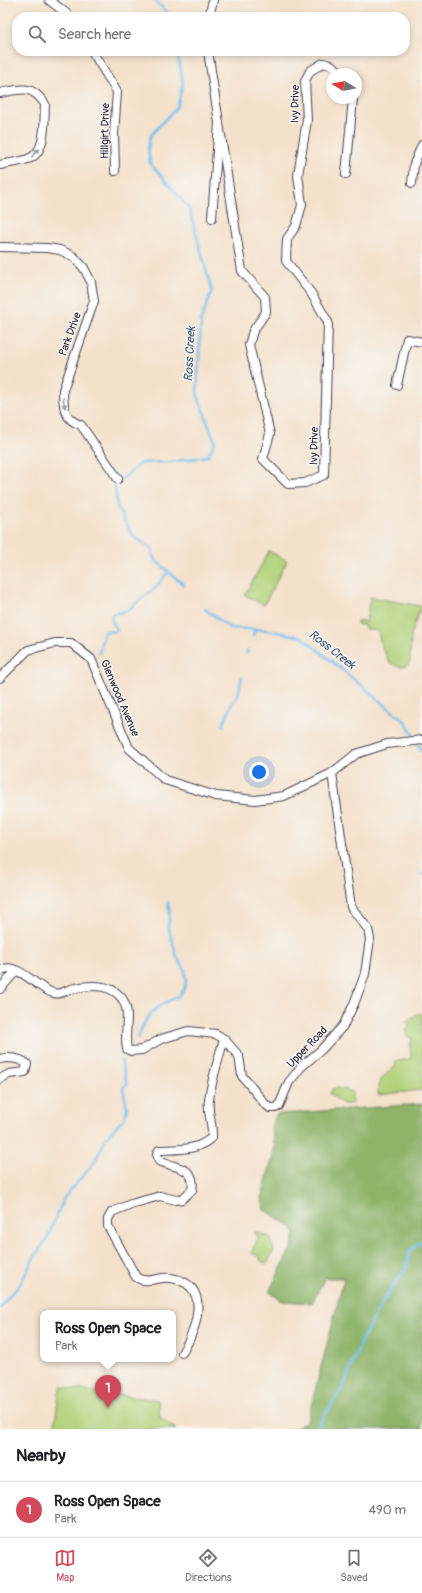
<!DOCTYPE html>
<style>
body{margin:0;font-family:Pangolin,sans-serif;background:#f6f6f6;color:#202124}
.compass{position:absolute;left:326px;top:68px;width:36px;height:36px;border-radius:50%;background:#fff;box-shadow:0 2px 6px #0003;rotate:280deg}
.you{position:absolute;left:259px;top:772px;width:14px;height:14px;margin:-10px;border:3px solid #fff;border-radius:50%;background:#1a73e8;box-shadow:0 0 0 6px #1a73e833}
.badge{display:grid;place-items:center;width:26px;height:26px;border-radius:50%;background:#d1495b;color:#fff;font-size:13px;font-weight:700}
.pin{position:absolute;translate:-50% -33px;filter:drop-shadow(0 1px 2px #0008)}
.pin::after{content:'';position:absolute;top:21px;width:14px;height:12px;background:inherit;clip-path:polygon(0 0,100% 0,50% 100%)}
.popup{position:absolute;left:40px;top:1310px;width:136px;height:52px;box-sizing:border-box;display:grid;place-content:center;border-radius:8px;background:#fff;filter:drop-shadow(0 1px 3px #0005);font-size:13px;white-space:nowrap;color:#757577}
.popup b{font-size:15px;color:#202124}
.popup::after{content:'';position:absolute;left:50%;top:100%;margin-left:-8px;border:8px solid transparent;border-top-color:#fff}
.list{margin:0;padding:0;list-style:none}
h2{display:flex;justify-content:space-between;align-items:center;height:52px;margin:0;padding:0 16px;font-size:17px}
h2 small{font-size:13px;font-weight:400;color:#757577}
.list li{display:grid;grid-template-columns:26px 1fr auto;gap:12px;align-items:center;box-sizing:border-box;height:56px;padding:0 16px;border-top:1px solid #e0e0e0}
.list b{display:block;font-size:15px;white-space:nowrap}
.list p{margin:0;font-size:13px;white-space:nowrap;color:#757577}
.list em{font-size:13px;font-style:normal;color:#757577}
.icon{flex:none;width:22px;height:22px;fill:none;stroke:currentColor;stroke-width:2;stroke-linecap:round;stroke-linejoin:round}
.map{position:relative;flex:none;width:422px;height:1429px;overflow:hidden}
.search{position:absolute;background:#fff;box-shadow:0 2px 6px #0003;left:12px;right:12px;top:12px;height:44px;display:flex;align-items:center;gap:10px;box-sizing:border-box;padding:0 14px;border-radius:16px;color:#757577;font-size:15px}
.sheet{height:108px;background:#fff}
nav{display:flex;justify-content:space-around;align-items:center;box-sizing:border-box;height:56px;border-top:1px solid #e0e0e0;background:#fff;font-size:11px;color:#757577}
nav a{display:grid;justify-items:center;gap:2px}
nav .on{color:#d1495b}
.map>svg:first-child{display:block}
.green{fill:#b2d279;stroke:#6a7a5a}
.forest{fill:#8db469;stroke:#586b52}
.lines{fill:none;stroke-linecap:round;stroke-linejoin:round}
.stream{stroke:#76bfef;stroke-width:2.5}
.minor-casing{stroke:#423f51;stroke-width:10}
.minor{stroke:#fff;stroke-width:8}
.oneway{fill:#9c9ca7}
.labels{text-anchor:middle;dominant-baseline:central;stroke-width:3;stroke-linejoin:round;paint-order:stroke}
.street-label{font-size:11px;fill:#22223b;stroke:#f6f6f2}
.water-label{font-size:12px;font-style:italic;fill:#3f597a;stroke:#f6f6f2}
</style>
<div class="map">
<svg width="422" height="1429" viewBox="0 0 422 1429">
<rect width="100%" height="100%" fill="#f6f6f2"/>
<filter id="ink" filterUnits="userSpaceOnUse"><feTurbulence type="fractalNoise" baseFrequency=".025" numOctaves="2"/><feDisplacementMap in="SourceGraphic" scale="8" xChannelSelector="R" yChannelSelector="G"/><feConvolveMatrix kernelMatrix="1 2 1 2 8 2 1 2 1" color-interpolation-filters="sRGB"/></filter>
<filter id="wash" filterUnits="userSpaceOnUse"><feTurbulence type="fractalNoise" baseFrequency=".012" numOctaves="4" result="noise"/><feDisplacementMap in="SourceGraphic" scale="16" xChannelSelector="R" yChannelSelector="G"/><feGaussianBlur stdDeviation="0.9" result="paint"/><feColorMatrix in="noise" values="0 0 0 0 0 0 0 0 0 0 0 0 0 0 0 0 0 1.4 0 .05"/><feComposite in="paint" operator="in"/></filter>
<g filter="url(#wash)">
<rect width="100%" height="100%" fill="#f4e1cb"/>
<g class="green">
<polygon points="269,551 287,561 264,605 245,595"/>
<path d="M370 597 421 606 411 634 410 662C404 670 397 667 389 662L381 645 378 631 365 629V626L357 624 358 620 366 622Z"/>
<path d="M419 1013 422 1014V1090L378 1095C378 1081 384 1074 395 1067L396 1061 411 1059 410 1046 412 1039 407 1036 406 1030 409 1027V1023L405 1022Z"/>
<polygon points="337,1088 348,1090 352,1092 352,1102 351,1104 343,1104 330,1094 332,1089"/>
<polygon points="254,1231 270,1237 274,1250 267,1264 261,1261 259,1256 251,1253 258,1238"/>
<polygon points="60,1387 158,1400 160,1417 176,1429 54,1429"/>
</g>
<polygon class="forest" points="422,1104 422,1429 295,1429 307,1421 344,1278 325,1278 312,1303 282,1301 269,1292 292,1246 295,1232 291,1226 264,1210 262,1197 275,1147 271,1127 277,1114"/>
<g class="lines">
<g class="stream">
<polyline points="154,0 172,17"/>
<polyline points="177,51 183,84 177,107 151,135 148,147 150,163 189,208 212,291 201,320 197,394 215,442 208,456 171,462 141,463 115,485 117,507 133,536 152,549 154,559 184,585"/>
<polyline points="205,609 230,628 267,630 302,637 406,722 415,738"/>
<polyline points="253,636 255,629"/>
<polyline points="99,653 103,635 106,631 113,632 117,630 112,621 112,614 127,611 157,586 168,572"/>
<polyline points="246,654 248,650"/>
<polyline points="223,725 231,705 238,696 242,677"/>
<polyline points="417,743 422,751"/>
<polyline points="422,874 422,876"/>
<polyline points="138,1038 143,1025 151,1013 161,1005 179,996 184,989 186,980 185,970 177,957 168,926 170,916 168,902"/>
<polyline points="0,1308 9,1296 19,1286 34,1258 48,1237 64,1198 93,1164 108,1135 125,1117 127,1108 123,1088 127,1085 121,1060"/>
<polyline points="316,1429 344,1385 361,1341 384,1299 407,1267 409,1252 422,1241"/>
</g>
</g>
</g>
<g filter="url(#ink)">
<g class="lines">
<g class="minor-casing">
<g id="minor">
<polyline points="49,0 71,17"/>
<polyline points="209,17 213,0"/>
<polyline points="92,51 117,92 114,134 115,171"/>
<polyline points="208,51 219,123 212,218"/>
<path d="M0 93C22 89 31 84 45 104 44 120 47 153 28 159 19 162 9 163 0 165"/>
<polyline points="219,123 242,271 265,297 266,312 253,331 249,345 270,434 263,459 288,484 305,483 324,475 328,322 311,293 286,261 287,239 296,226 302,205 298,175 307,120 305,81 310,71 323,63 331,65 343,74"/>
<polyline points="346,174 353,98"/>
<polyline points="412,183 414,164 422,145"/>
<path d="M0 247 47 248 60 250 73 256 84 268 91 282 94 301 63 390C63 406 64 420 81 425L118 479"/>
<polyline points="397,385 407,339 422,342"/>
<polyline points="0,678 28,650 55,643 71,643 91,659 129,748 165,780 216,796 255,800 284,796 332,773 356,754 387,744 422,740"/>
<path d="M0 971C16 959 39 991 54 993 59 995 65 991 71 989 87 985 108 983 120 996 133 1010 123 1032 127 1049L131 1051 142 1050 161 1039 188 1031 216 1034 224 1039 239 1056 242 1076 248 1083 265 1104 270 1108H275L279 1106 289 1082 301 1067 321 1050 343 1026 354 1004 365 974 370 939 368 929 351 907 332 773"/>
<polyline points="0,989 16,971"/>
<path d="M0 1059C8 1057 20 1058 27 1064L25 1072 9 1074 0 1079"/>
<path d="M182 1353C196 1330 213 1284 171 1278 158 1276 147 1285 136 1277L108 1226V1219L112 1212 131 1204 160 1196 176 1200 182 1199 192 1190C197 1166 174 1168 159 1161L157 1154 159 1150C178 1149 198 1151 212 1137 213 1124 207 1113 209 1100 211 1082 219 1057 224 1039"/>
</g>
</g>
<use href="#minor" class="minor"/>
</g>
<defs><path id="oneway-solid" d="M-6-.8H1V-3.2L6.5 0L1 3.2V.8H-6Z"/></defs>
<g class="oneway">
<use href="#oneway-solid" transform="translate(35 153) rotate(-50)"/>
<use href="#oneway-solid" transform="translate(64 403) rotate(80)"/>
</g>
</g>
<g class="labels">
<g class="street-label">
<text transform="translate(295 104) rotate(-89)">Ivy Drive</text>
<text transform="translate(105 131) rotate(-89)">Hillgirt Drive</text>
<text transform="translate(70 334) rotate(-70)">Park Drive</text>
<text transform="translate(314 446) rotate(-89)">Ivy Drive</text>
<text transform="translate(120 698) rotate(67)">Glenwood Avenue</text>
<text transform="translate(307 1047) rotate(-46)">Upper Road</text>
</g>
<g class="water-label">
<text transform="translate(190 354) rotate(-87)">Ross Creek</text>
<text transform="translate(332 650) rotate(38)">Ross Creek</text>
</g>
</g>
</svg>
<svg class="compass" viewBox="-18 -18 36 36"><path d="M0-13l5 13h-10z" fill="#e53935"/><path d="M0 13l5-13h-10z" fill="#757577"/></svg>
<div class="you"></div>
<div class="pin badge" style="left:108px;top:1408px">1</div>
<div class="popup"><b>Ross Open Space</b>Park</div>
<div class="search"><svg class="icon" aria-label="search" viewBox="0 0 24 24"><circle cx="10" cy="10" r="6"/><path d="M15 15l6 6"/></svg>Search here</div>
</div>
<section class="sheet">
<h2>Nearby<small></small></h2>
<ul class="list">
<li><span class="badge">1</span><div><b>Ross Open Space</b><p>Park</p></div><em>490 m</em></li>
</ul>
</section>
<nav>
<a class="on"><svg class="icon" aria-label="map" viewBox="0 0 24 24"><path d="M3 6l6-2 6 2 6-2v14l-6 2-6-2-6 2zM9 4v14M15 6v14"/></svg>Map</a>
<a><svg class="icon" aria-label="directions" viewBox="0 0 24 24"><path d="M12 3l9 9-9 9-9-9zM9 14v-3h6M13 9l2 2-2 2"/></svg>Directions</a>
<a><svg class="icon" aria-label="saved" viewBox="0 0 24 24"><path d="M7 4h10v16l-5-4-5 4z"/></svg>Saved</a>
</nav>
